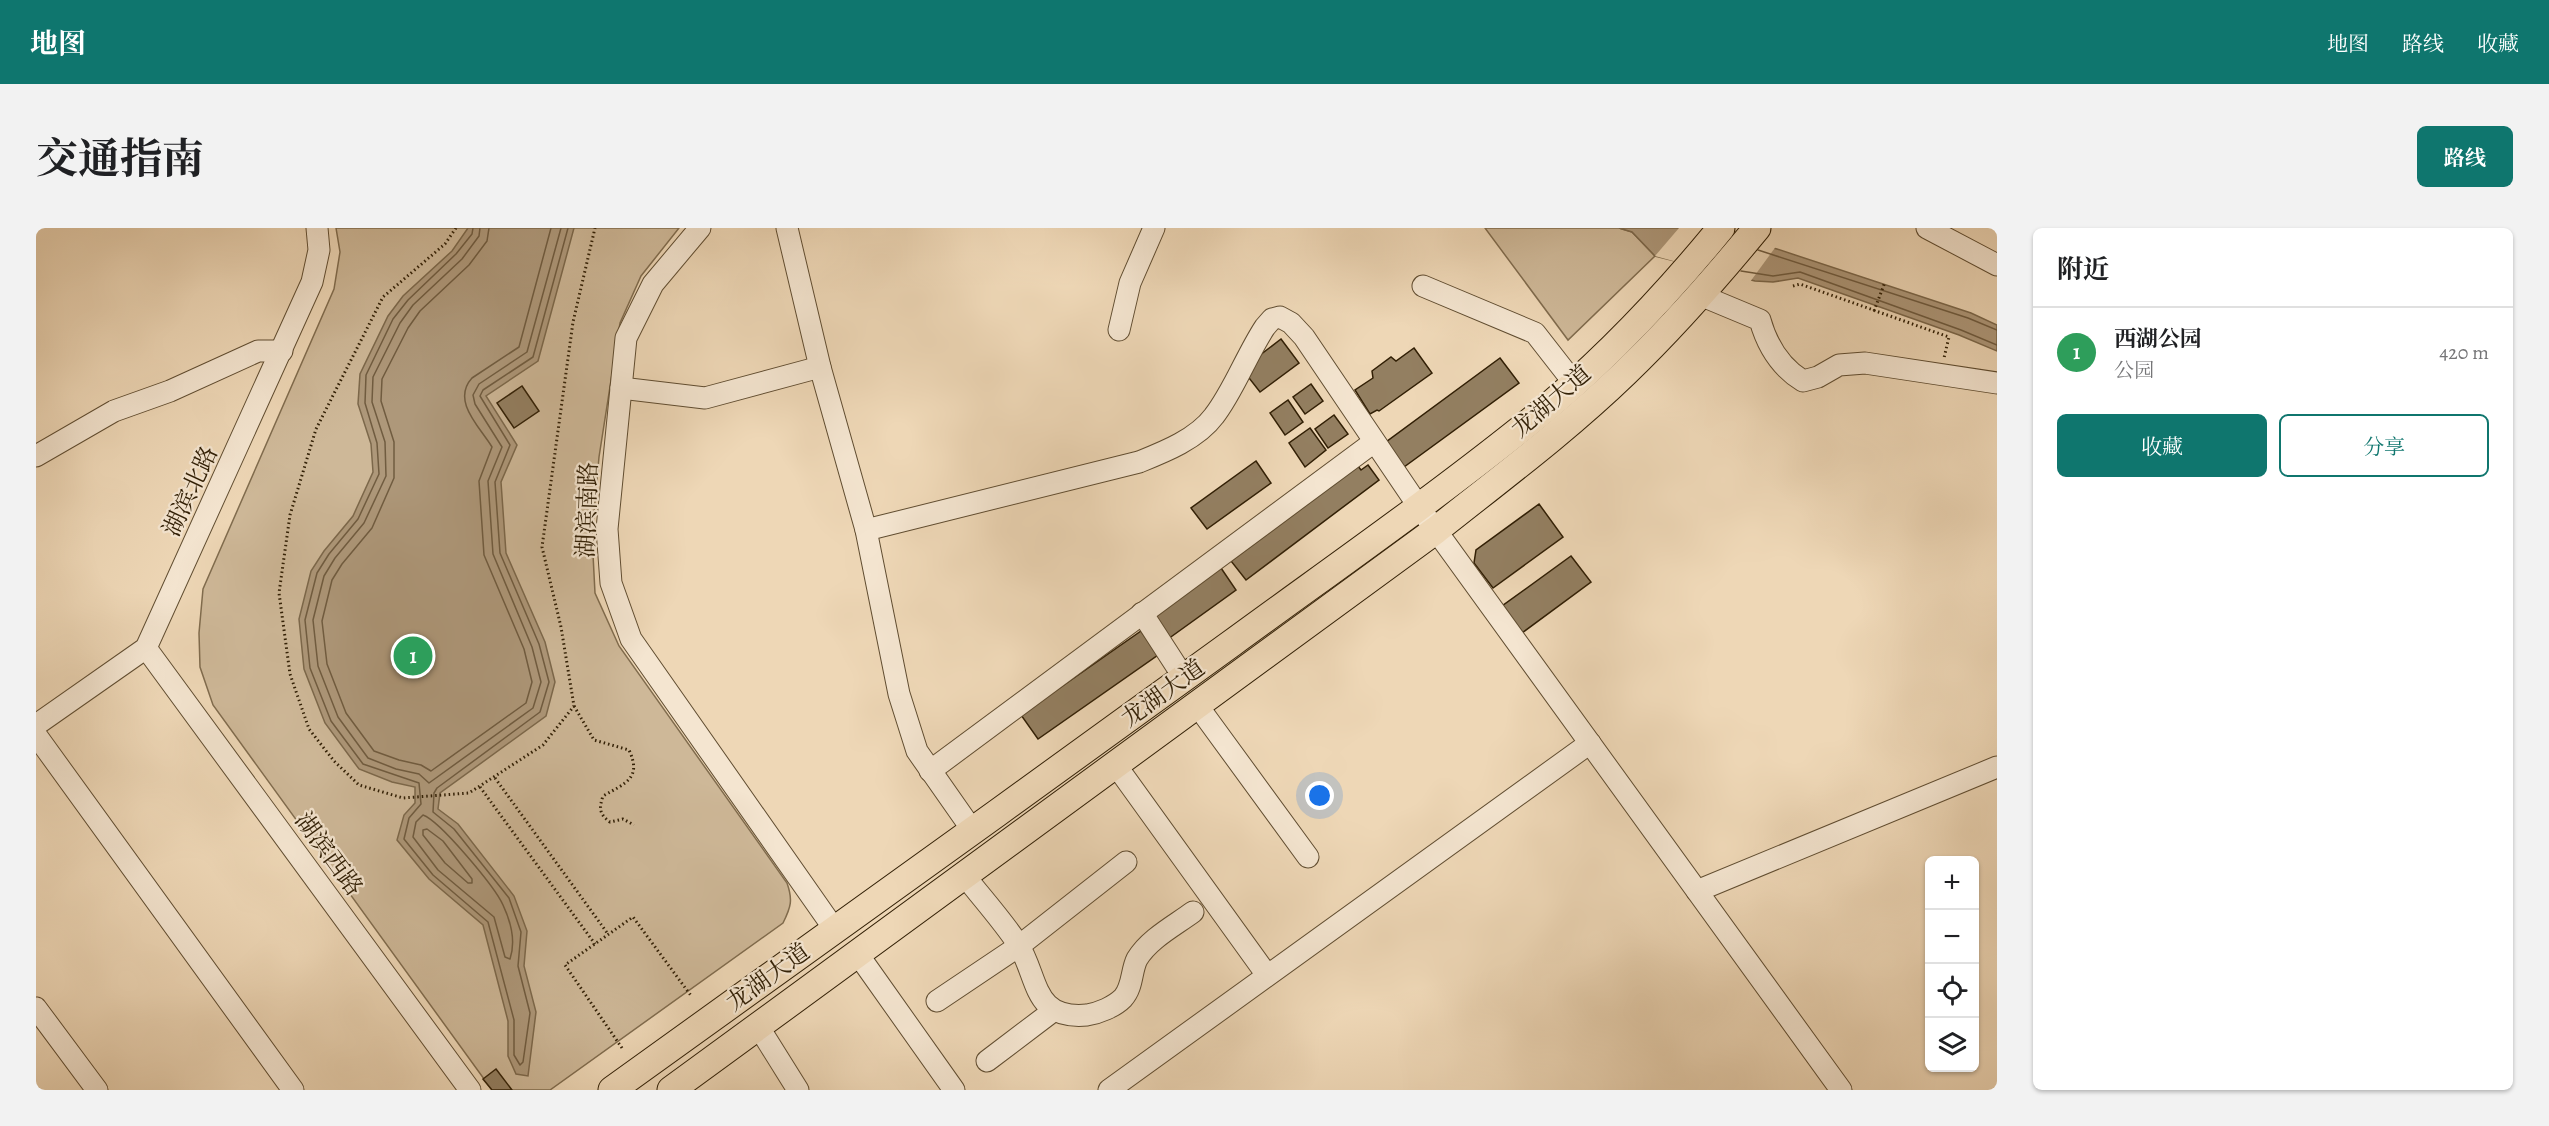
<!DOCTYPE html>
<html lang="zh">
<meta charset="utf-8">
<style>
body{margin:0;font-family:Alegreya,"Noto Serif SC",serif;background:#f2f2f2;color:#202124}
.controls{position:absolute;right:18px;bottom:18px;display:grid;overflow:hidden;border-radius:9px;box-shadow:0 2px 4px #0004}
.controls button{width:54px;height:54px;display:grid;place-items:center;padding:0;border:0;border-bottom:2px solid #e0e0e0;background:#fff;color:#202124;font:30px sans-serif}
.you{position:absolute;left:1284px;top:568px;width:21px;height:21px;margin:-15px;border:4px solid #fff;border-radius:50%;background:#1a73e8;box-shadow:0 0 0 9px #1a73e833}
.badge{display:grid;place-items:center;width:39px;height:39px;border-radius:50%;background:#0f766e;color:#fff;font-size:20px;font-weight:700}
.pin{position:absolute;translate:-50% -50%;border:3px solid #fff;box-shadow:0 2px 6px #0006}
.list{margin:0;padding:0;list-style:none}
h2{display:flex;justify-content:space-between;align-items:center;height:78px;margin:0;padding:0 24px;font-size:26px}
h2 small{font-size:20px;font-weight:400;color:#757577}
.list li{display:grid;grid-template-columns:39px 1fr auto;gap:18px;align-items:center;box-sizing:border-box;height:90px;padding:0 24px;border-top:2px solid #e0e0e0}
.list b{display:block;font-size:22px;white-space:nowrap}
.list p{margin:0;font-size:20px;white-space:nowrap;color:#757577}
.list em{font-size:20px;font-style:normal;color:#757577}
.actions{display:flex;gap:12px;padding:18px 24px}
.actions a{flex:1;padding:14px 0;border:2px solid #0f766e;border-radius:9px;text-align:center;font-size:21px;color:#0f766e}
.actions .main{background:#0f766e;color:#fff}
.icon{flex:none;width:33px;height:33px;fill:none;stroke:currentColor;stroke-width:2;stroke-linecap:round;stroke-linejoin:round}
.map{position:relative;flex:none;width:1961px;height:862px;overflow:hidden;border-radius:9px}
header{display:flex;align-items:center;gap:36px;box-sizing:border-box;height:84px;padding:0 30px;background:#0f766e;color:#fff}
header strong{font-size:28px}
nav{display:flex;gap:33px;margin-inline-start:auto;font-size:21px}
.intro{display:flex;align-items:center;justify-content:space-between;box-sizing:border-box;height:144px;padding:0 36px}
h1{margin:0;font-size:42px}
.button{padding:15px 27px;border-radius:9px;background:#0f766e;color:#fff;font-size:21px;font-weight:700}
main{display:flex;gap:36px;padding:0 36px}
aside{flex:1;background:#fff;border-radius:9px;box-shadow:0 2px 4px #0004}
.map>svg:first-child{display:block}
.green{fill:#ceb898;stroke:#806c4e;stroke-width:1.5}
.water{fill:#ae987a;stroke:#7c684b;stroke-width:1.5}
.pier{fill:#eed7b6}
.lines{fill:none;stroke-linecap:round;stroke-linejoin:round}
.shore{stroke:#705c40;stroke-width:1.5}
.building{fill:#937f61;stroke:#311f05;stroke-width:1.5}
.minor-casing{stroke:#604d31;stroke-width:23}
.major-casing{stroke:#311f05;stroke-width:29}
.path{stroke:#311f05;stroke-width:3;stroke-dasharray:1.5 3;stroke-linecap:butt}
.minor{stroke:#f4e5d0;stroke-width:21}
.major{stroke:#eed7b6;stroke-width:27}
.labels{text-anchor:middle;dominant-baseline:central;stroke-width:4.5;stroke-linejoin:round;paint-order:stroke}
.street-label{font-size:24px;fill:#311f05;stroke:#f4e5d0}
</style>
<header>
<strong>地图</strong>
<nav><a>地图</a><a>路线</a><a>收藏</a></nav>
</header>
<div class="intro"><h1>交通指南</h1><a class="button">路线</a></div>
<main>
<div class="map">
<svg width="1961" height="862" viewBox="0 0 1961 862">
<rect width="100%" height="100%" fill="#eed7b6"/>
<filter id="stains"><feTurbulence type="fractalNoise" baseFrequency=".00333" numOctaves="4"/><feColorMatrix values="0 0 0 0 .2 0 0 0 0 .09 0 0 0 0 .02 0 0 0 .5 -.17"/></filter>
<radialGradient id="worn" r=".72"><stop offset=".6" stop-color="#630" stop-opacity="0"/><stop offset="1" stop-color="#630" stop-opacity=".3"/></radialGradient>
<g class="green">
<path d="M300 0H643L605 48 584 95 563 229 556 307 559 365 583 418 751 655C757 672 755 679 747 695L514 862H456L177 477 164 439 163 405 167 361 298 61 304 24Z"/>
<polygon points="1449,0 1583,0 1596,4 1619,28 1532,112"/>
</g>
<g class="water">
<polygon points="432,0 538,0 502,133 450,168 481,217 465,254 470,325 509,414 519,454 510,488 404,565 402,581 422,596 478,668 491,703 488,738 500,784 492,848 480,846 472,828 472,793 447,697 393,651 361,612 368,587 379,575 379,559 356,554 323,541 289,495 268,441 263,391 275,343 288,323 317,288 337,244 335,216 322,176 324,146 352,88 367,68 416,23"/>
<polygon points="1583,0 1661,0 1741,21 1935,85 1961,97 1961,123 1923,107 1762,50 1737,54 1719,53 1619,28 1596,4"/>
</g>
<polygon class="pier" points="1643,0 1673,0 1741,17 1714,54 1619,28"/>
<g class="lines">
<g class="shore">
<polyline points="437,0 436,6 420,26 372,72 357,91 330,147 329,175 341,215 343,246 322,291 293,326 281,345 269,392 274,440 295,493 327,536 383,555 385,576 373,590 368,611 397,647 452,694 478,792 478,827 484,837 487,834 494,785 482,738 485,704 473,670 418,601 397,584 398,565 401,560 504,484 513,454 503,416 464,325 459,254 474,217 444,168 447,162 497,129 532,0"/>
<polyline points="444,0 443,8 426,31 377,77 364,95 337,149 336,174 349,214 350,248 328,295 299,330 288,348 277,392 282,438 302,489 332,530 360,541 383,546 393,555 497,480 505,454 496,419 457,326 452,253 466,219 439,176 437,167 443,156 491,124 525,0"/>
<path d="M453 0 451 13 433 37 384 83 372 100 346 151 345 173 358 214V250L336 300 306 336 296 352 286 393 291 436 310 485 338 523 363 532 385 537 395 543 490 475 496 454 488 421 448 327 443 253 456 219C444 199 415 173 436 150L483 119 515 0"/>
<polyline points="1722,22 1932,90 1961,102"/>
<polyline points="1705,43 1737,48 1764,44 1925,102 1961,117"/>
<path d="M387 587C404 593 459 659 467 677 475 694 480 713 474 731L469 729 458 689 402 642 377 609 380 594Z"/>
<polygon points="391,601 407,613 436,651 436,655 432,655 409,635 387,607 387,602"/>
</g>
</g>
<g class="building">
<polygon points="1245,111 1263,135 1224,164 1206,141"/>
<polygon points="1378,120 1396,145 1343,183 1341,182 1334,186 1319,162 1337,150 1336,143 1355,129 1360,133"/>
<polygon points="1464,130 1483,155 1368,239 1350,214"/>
<polygon points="1275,156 1287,173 1269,186 1257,169"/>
<polygon points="486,158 503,183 478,200 461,175"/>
<polygon points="1252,172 1267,194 1249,207 1234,185"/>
<polygon points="1298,187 1312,206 1292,220 1279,201"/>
<polygon points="1274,200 1290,222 1269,239 1253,215"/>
<polygon points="1220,233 1235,255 1171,301 1155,280"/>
<polygon points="1332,237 1343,252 1210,352 1195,333 1322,238 1325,242"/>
<polygon points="1503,276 1527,309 1457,360 1438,335 1440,322"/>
<polygon points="1535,328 1555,354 1486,405 1466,378"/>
<polygon points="1185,340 1200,362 1132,411 1117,390"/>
<polygon points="1105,403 1122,427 1002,511 985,487"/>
<polygon points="460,841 476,862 456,862 447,851"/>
</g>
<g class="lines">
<g class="minor-casing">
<g id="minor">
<polyline points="664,0 617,56 590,110 571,301 575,355 595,411 799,702"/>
<polyline points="751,0 784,139 830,302 863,466 881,523 937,603"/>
<polyline points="1891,0 1961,37"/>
<polyline points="1387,58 1499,105 1538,155"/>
<path d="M1664 67 1724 92C1731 117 1744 139 1767 153L1782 149 1803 137 1829 135 1961 155"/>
<polyline points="1083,102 1094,55 1118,0"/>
<polyline points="585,160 669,170 784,139"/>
<polyline points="0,228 78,183 134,163 222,123 246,123"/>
<path d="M830 302 1103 234C1128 224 1161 211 1178 188 1197 164 1211 126 1229 99L1236 91 1244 89 1255 95 1268 109 1383 279 1805 862"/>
<polyline points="1106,385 1148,450"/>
<polyline points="110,420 434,862"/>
<polyline points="1161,477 1272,629"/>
<polyline points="0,497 110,420 276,54 283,22 281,0"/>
<polyline points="0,507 257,862"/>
<polyline points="1079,536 1231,747"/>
<polyline points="894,543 1338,214"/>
<path d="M928 647C946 670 966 692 982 716 1003 750 996 792 1051 787 1063 785 1078 779 1087 770 1097 759 1095 743 1101 731 1113 711 1138 698 1157 684"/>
<polyline points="1661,663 1961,539"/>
<polyline points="821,725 918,862"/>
<polyline points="901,773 983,718 1090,634"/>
<polyline points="0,780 61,862"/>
<polyline points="722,798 762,862"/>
<polyline points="951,833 1017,783"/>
<polyline points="1073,862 1554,515"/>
</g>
</g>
<g class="major-casing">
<g id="major">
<path d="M576 862C783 713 990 565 1196 415 1293 344 1392 275 1486 200 1558 143 1627 71 1685 0"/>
<path d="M635 862 1400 302C1464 251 1530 202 1589 145 1636 100 1679 51 1721 0"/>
</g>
</g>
<g class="path">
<polyline points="420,0 409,16 347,69 280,201 254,287 243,365 254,446 273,501 298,533 323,557 367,570 433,565 507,517 538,478 525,399 506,319 537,94 559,0"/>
<polyline points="1757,58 1764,56 1913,109 1908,130"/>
<polyline points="1838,83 1849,54"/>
<path d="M538 478 558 512 593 522C606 550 590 555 567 568 563 580 563 586 574 594L587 591 598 597"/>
<polyline points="459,550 572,706"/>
<polyline points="444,559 559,716"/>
<polyline points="586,820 529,737 597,689 656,769"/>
</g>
<use href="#minor" class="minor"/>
<use href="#major" class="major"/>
</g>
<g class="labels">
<g class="street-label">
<text transform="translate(1515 173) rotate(-41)">龙湖大道</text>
<text transform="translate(154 263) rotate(-65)">湖滨北路</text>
<text transform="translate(551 282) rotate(-88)">湖滨南路</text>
<text transform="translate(1127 465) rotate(-36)">龙湖大道</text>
<text transform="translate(293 626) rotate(54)">湖滨西路</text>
<text transform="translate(732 749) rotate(-36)">龙湖大道</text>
</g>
</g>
<rect width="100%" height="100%" filter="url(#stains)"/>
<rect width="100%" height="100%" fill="url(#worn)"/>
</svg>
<div class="controls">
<button>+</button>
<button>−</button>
<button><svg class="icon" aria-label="locate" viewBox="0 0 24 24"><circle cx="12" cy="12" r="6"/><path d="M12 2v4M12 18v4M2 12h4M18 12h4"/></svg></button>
<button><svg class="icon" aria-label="layers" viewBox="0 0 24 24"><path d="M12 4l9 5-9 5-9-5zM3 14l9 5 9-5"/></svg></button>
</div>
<div class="you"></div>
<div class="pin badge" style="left:377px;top:428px;background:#2e9e5b">1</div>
</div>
<aside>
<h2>附近<small></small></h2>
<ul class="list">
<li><span class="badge" style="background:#2e9e5b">1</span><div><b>西湖公园</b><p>公园</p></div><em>420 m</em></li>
</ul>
<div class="actions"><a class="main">收藏</a><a>分享</a></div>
</aside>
</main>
